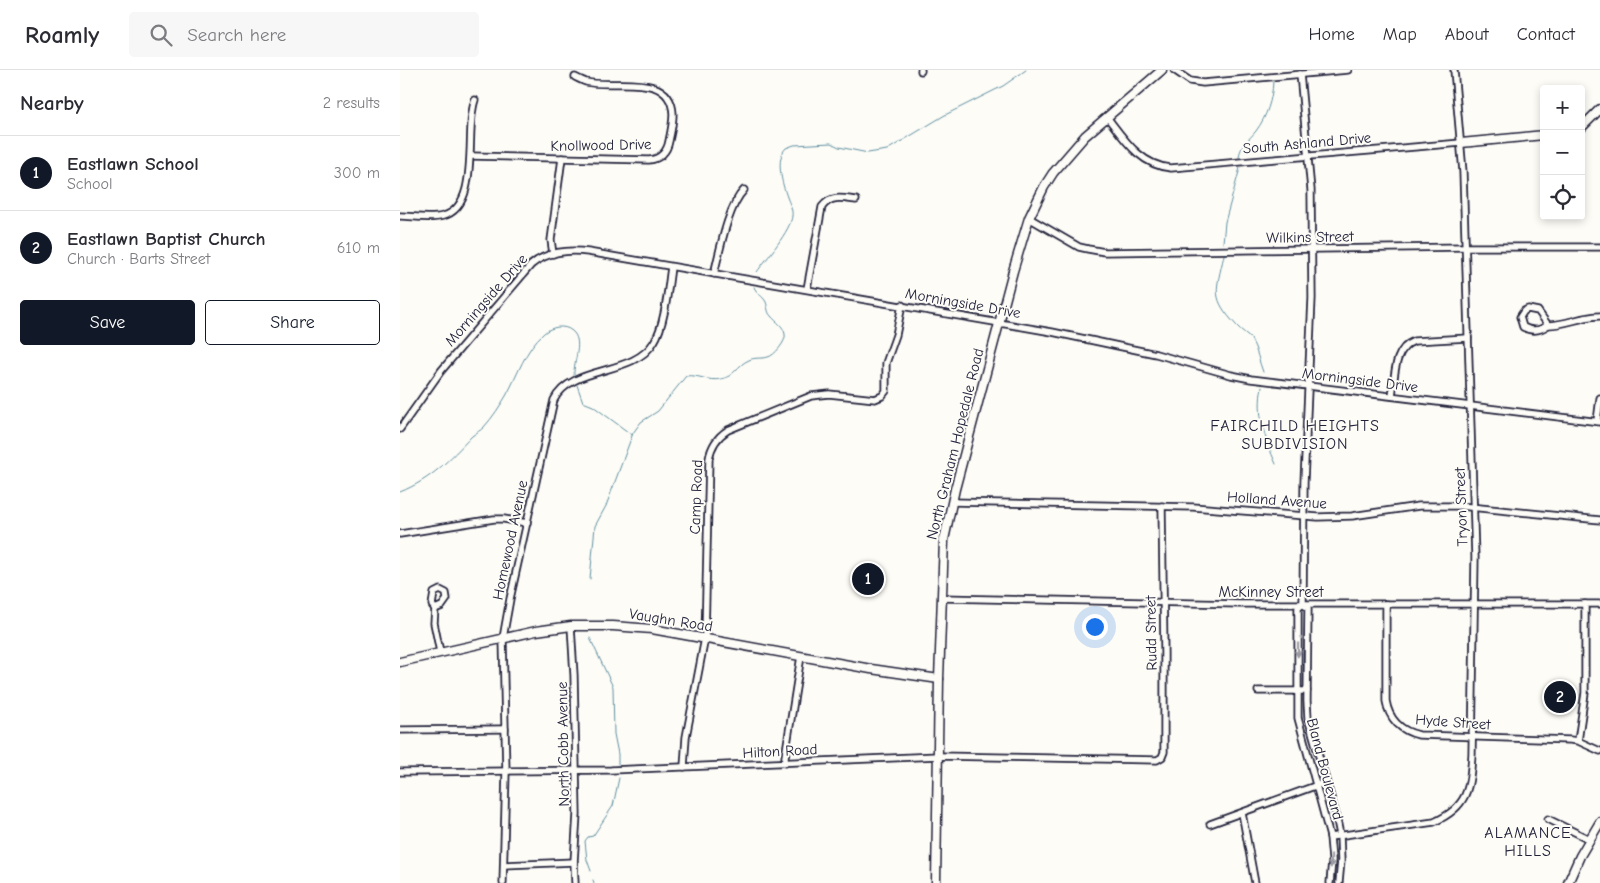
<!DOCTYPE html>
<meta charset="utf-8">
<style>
body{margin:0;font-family:"Comic Neue",sans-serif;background:#f7f7f7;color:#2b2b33}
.controls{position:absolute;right:15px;top:15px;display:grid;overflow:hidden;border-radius:5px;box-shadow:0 2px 8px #0003}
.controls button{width:45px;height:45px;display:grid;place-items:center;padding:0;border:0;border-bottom:1px solid #e1e1e2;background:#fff;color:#2b2b33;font:25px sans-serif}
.you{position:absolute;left:694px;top:556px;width:18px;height:18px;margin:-12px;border:4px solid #fff;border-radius:50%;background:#1a73e8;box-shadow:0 0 0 8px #1a73e833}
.badge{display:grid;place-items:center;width:32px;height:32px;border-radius:50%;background:#111827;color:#fff;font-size:16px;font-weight:700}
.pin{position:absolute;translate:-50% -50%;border:2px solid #fff;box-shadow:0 1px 5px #0006}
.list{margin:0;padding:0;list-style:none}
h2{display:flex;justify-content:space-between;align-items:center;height:65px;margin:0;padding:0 20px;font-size:21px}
h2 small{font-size:16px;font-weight:400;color:#7c7c81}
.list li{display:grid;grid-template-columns:32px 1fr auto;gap:15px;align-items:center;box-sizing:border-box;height:75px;padding:0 20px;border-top:1px solid #e1e1e2}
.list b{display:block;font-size:19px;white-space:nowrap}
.list p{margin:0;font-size:16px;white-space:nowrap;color:#7c7c81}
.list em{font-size:16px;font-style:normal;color:#7c7c81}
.actions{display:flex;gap:10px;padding:15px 20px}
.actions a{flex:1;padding:11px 0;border:1px solid #111827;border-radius:5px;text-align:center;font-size:18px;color:#111827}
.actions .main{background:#111827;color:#fff}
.icon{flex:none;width:28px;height:28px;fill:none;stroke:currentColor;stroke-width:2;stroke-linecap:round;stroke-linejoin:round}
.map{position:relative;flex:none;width:1200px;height:813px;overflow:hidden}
header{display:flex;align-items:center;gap:30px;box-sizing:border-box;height:70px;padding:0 25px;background:#fff;border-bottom:1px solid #e1e1e2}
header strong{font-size:24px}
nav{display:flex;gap:28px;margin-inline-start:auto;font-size:18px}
.search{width:350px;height:45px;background:#f7f7f7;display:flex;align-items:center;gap:12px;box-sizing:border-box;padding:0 18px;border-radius:5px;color:#7c7c81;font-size:19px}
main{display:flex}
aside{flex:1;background:#fff}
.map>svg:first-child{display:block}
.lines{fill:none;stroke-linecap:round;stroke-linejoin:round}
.stream{stroke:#6090a1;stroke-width:1}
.street-casing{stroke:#22223b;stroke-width:9}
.secondary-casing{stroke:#22223b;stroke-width:11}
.street{stroke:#fdfcf7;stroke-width:5.5}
.secondary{stroke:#fdfcf7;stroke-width:8}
.oneway{fill:#9a9aa2}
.labels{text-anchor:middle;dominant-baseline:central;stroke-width:4;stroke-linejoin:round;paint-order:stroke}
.street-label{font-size:15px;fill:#22223b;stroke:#fdfcf7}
.neighbourhood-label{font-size:16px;letter-spacing:1px;fill:#22223b;stroke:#fdfcf7}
</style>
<header>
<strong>Roamly</strong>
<div class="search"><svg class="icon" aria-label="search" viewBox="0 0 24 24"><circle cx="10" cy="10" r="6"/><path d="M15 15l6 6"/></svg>Search here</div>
<nav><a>Home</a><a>Map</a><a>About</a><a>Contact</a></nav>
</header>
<main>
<aside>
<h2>Nearby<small>2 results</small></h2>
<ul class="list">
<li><span class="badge">1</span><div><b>Eastlawn School</b><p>School</p></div><em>300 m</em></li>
<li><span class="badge">2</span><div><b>Eastlawn Baptist Church</b><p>Church · Barts Street</p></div><em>610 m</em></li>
</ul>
<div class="actions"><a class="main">Save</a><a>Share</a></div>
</aside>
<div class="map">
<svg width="1200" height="813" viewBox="0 0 1200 813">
<rect width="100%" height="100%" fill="#fdfcf7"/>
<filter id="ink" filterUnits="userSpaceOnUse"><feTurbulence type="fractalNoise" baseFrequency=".02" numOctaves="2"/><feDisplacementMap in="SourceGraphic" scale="10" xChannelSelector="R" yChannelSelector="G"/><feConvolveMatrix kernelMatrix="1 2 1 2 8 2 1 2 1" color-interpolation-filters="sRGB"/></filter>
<g filter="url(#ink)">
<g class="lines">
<g class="stream">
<path d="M839 87C840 75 849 70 856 61 867 46 872 30 873 12"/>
<polyline points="823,173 825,152 840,98"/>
<path d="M824 185C816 222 810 227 837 256 841 261 848 264 851 269 857 279 859 292 863 302"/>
<path d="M357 202C366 189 391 160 392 146 393 139 389 133 387 127 382 113 375 89 386 78L394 75 431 73 439 77 468 83 487 80 545 45 603 16 626 0"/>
<polyline points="177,315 183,332 193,336 232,365"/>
<path d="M862 317C856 344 865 369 876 394"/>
<path d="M0 422C32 409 49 390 72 366 76 363 81 360 84 357 93 347 100 336 106 326 118 305 125 279 144 263 151 257 164 254 172 261 184 271 173 291 174 305"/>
<path d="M190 509 195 456 206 436 233 363 241 352 258 341 286 306C298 304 308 312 321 309 334 307 337 295 349 290 355 287 362 289 368 287 374 286 387 271 385 264 383 255 377 253 371 246 367 242 368 237 366 232 363 226 357 224 354 217"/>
<polyline points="190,568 213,617 214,664 218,684 218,694"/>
<polyline points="191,801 187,790 185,771 188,767 193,766 213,736 219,708"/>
<polyline points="193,810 194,813"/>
</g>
<g class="street-casing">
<g id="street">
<polyline points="774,0 790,11 803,13 948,0"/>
<polyline points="521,1 521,0"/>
<polyline points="900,4 911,120 912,228 904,412 903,534 908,538 907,631 908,648 936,745 940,765 941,791 939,813"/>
<path d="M707 47C724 69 741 96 771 98L1061 73"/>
<path d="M71 86 249 90C260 89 267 82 269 71 271 62 273 53 273 44 271 0 213 19 186 12 183 11 179 9 175 7"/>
<path d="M0 146C13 146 29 150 43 146 82 136 64 59 75 30"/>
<polyline points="629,148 679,177 688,179 705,182 1066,177 1200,177"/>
<polyline points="153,184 151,170 162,88"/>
<path d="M314 204C320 180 328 136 344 120"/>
<path d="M407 219 422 137C431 125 442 128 456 130"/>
<path d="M1128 239 1138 241 1148 255C1140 261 1132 262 1123 257L1120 247 1124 241Z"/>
<path d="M1148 255C1166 255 1182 246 1200 246"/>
<path d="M992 326C995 307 993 279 1014 271L1068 268"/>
<polyline points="1197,351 1200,328"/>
<path d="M0 359 41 301 131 195C146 182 168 179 188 182L652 262 756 284 831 305 851 309 1200 352"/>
<polyline points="552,432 793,437 918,447 952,446 1019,436 1060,436 1200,450"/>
<polyline points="0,464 94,449 104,449 127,453"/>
<polygon points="40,520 46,523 47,529 42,536 35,539 32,535 34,523"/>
<polyline points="542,528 840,534 1200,534"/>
<polyline points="903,534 898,538 898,648 930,767 932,790 930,813"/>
<path d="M986 534V631C989 649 1001 661 1019 665L1170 670 1178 671 1200 681"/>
<polyline points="35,539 34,553 40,582"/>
<polyline points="171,556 174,605 177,744 174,792 175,813"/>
<polyline points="858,621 907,621"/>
<polyline points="0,660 105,659"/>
<polyline points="1178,671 1185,623 1185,534"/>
<polyline points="385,693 385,687 401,586"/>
<path d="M284 697 286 667 305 568 309 389C311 376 317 367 328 360L411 326 429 324 475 329 482 326 486 321V293L496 265 502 235"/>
<polyline points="0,702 211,700 538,686 757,690 762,687 764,682 764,583 762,436"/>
<polyline points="842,743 855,813"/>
<polyline points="1148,749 1189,769"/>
<polyline points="810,754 926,712"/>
<path d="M930 767 1034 752C1068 737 1070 718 1072 684L1075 487 1063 102 1054 0"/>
<polyline points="104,795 174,792"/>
<path d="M103 813 106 702 103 568 110 529 154 330C172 294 233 307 254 272 265 255 268 218 271 197"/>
</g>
</g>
<g class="secondary-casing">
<g id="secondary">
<polyline points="1181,58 1200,39"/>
<polyline points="1061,73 1144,65"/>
<polyline points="0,592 136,561 171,556 213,556 252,559 471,599 539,609"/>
<polyline points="536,813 539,609 544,470 555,419 613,201 629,148 644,117 653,103 685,66 762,0"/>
<polyline points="1168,813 1180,786 1200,752"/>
</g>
</g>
<use href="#street" class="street"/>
<use href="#secondary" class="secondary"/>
</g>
<defs><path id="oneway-solid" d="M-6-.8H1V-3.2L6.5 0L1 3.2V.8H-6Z" transform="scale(1.25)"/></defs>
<g class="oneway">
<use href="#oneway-solid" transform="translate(898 580) rotate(91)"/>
<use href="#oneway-solid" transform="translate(931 791) rotate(91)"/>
</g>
</g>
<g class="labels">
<g class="street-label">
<text transform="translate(907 73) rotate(-5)">South Ashland Drive</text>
<text transform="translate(201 75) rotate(-1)">Knollwood Drive</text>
<text transform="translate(910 167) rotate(-1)">Wilkins Street</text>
<text transform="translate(86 230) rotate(-49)">Morningside Drive</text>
<text transform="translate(563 233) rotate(10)">Morningside Drive</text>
<text transform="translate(960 310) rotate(7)">Morningside Drive</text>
<text transform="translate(555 374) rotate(-76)">North Graham Hopedale Road</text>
<text transform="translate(296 427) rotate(-88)">Camp Road</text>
<text transform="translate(877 430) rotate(4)">Holland Avenue</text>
<text transform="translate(1061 437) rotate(-92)">Tryon Street</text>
<text transform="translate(110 470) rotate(-78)">Homewood Avenue</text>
<text x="871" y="522">McKinney Street</text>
<text transform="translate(271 550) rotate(9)">Vaughn Road</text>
<text transform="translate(751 563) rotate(-91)">Rudd Street</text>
<text transform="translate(1053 652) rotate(4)">Hyde Street</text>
<text transform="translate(163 674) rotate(-91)">North Cobb Avenue</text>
<text transform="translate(380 681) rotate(-3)">Hilton Road</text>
<text transform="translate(925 699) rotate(75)">Bland Boulevard</text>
</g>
<g class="neighbourhood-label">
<text x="895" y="356">FAIRCHILD HEIGHTS<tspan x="895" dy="18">SUBDIVISION</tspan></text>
<text x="1128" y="763">ALAMANCE<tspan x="1128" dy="18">HILLS</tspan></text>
</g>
</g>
</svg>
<div class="controls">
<button>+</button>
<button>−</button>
<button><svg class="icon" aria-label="locate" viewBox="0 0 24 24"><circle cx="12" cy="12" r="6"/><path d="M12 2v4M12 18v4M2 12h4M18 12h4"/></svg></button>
</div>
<div class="you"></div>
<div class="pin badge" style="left:468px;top:509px">1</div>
<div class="pin badge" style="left:1160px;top:627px">2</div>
</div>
</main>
